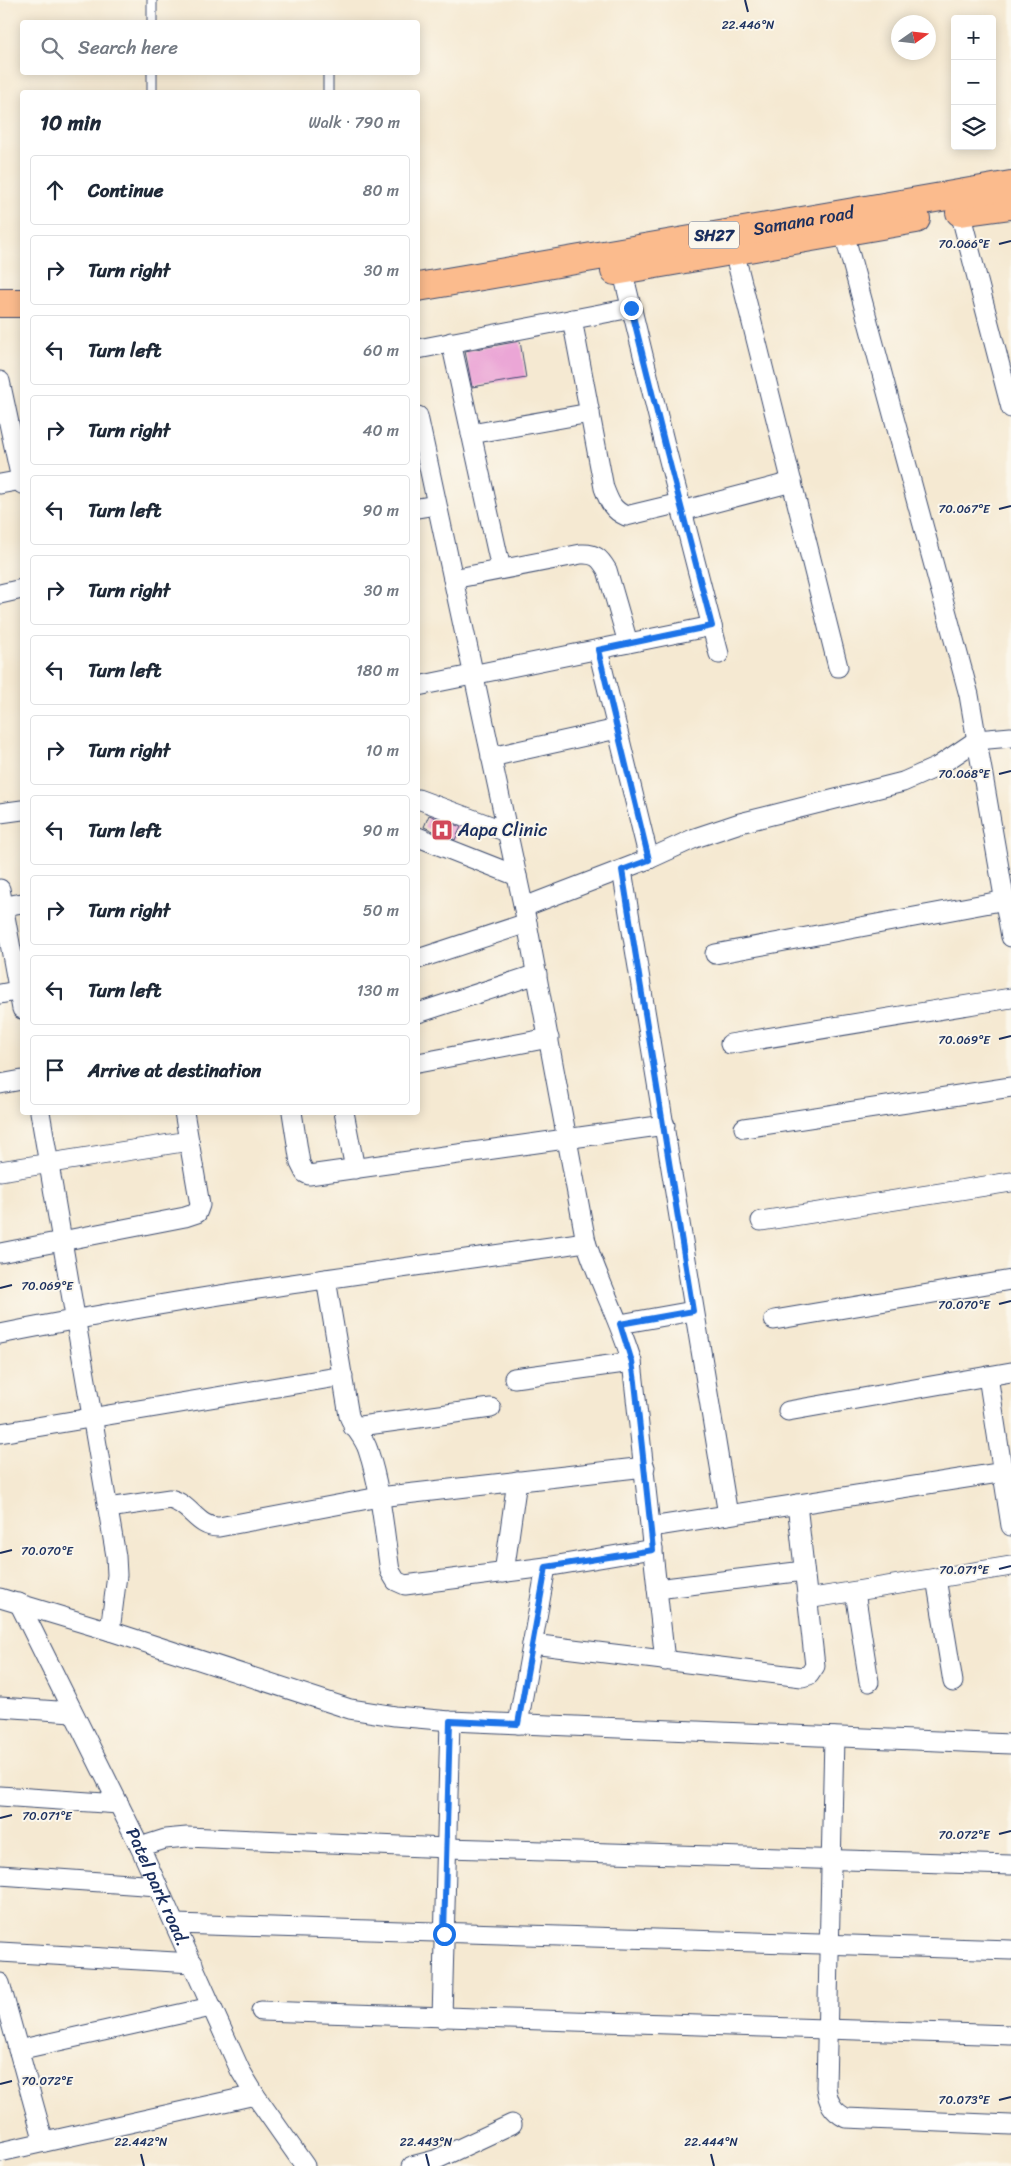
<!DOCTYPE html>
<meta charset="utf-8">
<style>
body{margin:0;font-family:Sriracha,sans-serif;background:#f6f6f7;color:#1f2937}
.controls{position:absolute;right:15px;top:15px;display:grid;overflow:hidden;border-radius:5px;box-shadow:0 2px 12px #0003}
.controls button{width:45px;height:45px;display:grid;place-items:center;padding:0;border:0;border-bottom:1px solid #e0e1e3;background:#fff;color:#1f2937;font:25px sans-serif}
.compass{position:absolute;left:891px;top:15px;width:45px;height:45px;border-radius:50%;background:#fff;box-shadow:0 2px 12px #0003;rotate:76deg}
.stop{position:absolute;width:15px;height:15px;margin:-11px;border:4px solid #1a73e8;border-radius:50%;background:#fff}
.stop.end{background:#1a73e8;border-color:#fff;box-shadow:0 1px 5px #0008}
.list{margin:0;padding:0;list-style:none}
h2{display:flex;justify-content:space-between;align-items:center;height:65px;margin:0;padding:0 20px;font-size:21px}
h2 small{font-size:16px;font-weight:400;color:#747a83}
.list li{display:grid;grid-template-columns:32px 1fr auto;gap:15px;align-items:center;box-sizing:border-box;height:70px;margin:0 10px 10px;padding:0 10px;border:1px solid #e0e1e3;border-radius:5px}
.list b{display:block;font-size:19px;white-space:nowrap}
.list em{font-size:16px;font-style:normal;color:#747a83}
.icon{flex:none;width:28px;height:28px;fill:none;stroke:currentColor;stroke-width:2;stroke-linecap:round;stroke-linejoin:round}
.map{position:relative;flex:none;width:1011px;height:2166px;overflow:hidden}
.search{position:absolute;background:#fff;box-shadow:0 2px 12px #0003;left:20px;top:20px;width:400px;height:55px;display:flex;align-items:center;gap:12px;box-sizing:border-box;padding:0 18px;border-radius:5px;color:#747a83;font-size:19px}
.panel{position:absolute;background:#fff;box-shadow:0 2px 12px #0003;left:20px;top:90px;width:400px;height:1025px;border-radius:5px}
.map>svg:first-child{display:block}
.building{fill:#eba6d6}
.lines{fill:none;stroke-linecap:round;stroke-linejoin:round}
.service-casing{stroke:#3c4b6f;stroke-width:11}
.minor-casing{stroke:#3c4b6f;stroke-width:21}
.primary-casing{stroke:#3c4b6f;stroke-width:30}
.service{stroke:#fff;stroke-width:9}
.minor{stroke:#fff;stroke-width:19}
.primary{stroke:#fbbb8d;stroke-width:28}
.route{stroke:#1a73e8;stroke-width:6}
.ticks{fill:none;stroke:#1b2f5e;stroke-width:2}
.labels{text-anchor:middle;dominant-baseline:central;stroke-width:4;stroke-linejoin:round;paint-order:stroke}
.shield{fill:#fbf7ec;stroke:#5e6b89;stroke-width:1}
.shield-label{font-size:16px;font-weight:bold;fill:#1b2f5e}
.street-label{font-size:18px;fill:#1b2f5e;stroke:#fbf7ec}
.poi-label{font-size:18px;fill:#1b2f5e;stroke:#fbf7ec;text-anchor:start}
.ticks-label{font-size:12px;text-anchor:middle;fill:#1b2f5e;stroke:#fbf7ec;stroke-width:4;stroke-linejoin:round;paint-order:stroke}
</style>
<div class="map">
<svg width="1011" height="2166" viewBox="0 0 1011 2166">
<rect width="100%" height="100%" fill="#fbf7ec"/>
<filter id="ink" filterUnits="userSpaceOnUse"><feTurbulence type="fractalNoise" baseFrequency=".02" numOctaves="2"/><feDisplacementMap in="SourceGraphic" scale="10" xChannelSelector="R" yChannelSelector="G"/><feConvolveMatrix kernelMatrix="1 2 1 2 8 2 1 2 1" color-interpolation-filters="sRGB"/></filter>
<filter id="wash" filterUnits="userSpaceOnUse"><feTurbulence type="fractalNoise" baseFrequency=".0096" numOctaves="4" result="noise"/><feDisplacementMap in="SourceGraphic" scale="20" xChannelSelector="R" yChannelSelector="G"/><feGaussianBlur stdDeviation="1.12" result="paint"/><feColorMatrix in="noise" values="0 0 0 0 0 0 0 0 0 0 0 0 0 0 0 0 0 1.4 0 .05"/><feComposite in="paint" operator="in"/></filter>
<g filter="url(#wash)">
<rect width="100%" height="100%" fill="#f5e9d2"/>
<g id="blocks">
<g class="building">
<polygon points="520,341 526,378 472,387 465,351"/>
<polygon points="429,815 461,827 455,840 424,827"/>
</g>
</g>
</g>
<g filter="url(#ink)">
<use href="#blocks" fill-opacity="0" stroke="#3c4b6f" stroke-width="1"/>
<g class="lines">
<g class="service-casing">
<g id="service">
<polyline points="152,0 152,22"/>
<polyline points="152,72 152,92"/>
<polyline points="328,72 328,92"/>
</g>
</g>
<g class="minor-casing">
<g id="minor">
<polyline points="960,212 1011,408"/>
<polyline points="841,222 969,695 1011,937"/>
<polyline points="734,251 838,667"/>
<polyline points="622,269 665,445 719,654"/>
<path d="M572 319 604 488C609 501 612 510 626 516L680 503"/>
<polyline points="451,342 501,569"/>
<polyline points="418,349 631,308"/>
<polyline points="0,381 22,484"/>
<path d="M418 416 527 923 586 1242C599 1283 620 1321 632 1362L665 1661"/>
<polyline points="471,434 590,413"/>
<polyline points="0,484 22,480"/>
<polyline points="418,508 436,505"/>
<polyline points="682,511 792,482"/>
<path d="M453 579 581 554C595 553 600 558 607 570L628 643"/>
<polyline points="0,594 22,589"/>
<polyline points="598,650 649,859"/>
<polyline points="418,686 712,626"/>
<polyline points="491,757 617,729"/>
<polyline points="418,799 507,832"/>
<polyline points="0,813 22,810"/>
<polyline points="418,837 517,876"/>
<polyline points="622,870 728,1515"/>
<polyline points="0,889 22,1009"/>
<polyline points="0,907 22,903"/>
<polyline points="524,907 649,859 695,838 740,823 903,782 937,767 977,740 1011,737"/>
<polyline points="715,954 1006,900"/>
<polyline points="418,959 527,923"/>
<polyline points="0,994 22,990"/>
<polyline points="418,1013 537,974"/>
<polyline points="730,1044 1011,998"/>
<polyline points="418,1063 549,1038"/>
<polyline points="0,1084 22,1080"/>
<polyline points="40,1112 116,1556 117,1575 110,1631"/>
<polyline points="292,1112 300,1163 305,1173 309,1175 665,1125"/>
<polyline points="344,1112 355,1169"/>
<polyline points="744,1128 1011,1087"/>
<polyline points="0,1171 189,1141"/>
<polyline points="761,1221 1011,1182"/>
<polyline points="0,1253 185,1217 197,1213 200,1205 184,1112"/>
<path d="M326 1279 349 1416C354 1429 364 1437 368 1450 381 1489 384 1531 390 1571L396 1581 405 1585 546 1567 653 1549"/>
<polyline points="774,1320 1011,1280"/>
<polyline points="620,1324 693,1311"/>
<path d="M0 1334C194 1295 390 1270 586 1242"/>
<polyline points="988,1376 1011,1526"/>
<polyline points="514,1378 632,1362"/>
<polyline points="788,1411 1011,1372"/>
<polyline points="353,1427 491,1408"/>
<polyline points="0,1433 343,1376"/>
<path d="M108 1508 170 1499C191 1504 197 1528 219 1527L379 1497 645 1467"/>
<polyline points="651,1527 1011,1471"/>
<polyline points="504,1573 517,1481"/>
<polyline points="936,1578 953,1682"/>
<polyline points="657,1589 804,1571"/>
<polyline points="855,1592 869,1682"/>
<polyline points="0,1598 110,1631 350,1709 395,1716 450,1721 1011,1744"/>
<polyline points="807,1599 1011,1566"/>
<path id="s1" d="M19 1603 140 1847 240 2070 255 2095 305 2166"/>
<polyline points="532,1644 802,1677 809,1675 815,1666 797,1504"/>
<polyline points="0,1707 72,1712"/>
<polyline points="518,1724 546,1567"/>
<path d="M834 1737 826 2087C828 2102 832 2111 846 2118L1011 2125"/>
<polyline points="0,1796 119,1804"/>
<polyline points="140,1847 165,1839 187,1837 447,1848 1011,1865"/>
<polyline points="0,1875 158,1886"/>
<polyline points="175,1924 1011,1950"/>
<polyline points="0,1952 193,1963"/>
<polyline points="0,1983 44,2142"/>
<polyline points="261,2011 1011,2035"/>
<polyline points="442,2018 450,1721"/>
<polyline points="18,2050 211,2007"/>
<polyline points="0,2152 255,2095"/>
<polyline points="412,2166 435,2160 512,2124"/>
</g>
</g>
<g class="primary-casing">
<g id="primary">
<polyline points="960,212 1011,205"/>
<polyline points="615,271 916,219"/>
<path id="s2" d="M418 287 1011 185"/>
<polyline points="0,303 22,303"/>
</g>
</g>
<use href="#service" class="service"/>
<use href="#minor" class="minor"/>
<use href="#primary" class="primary"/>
</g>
</g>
<g class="lines" filter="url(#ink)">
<polyline class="route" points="444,1934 450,1721 518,1724 546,1567 653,1550 635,1382 632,1362 620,1324 693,1311 622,870 649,860 598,650 712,626 665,445 631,308"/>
</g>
<path class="ticks" d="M745 0 748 12M999 244 1011 241M999 509 1011 506M999 774 1011 771M999 1039 1011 1036M0 1288 12 1285M999 1304 1011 1301M0 1553 12 1550M999 1569 1011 1566M0 1818 12 1815M999 1834 1011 1831M0 2084 12 2081M999 2100 1011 2097M141 2154 144 2166M426 2154 429 2166M711 2154 714 2166"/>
<defs>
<g id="hospital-square" transform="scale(1.125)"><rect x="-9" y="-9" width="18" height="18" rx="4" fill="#d1495b" stroke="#fbf7ec"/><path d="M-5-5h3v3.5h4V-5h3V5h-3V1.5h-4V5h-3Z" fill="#fff"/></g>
</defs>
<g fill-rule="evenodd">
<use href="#hospital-square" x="442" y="830"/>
</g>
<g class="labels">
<rect class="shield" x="689" y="221.5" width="50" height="27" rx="4"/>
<g class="shield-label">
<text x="714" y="235">SH27</text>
</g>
<g class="street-label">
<text stroke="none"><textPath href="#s2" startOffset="391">Samana road</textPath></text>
<text stroke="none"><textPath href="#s1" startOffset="316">Patel park road.</textPath></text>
</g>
<g class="poi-label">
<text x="458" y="830">Aapa Clinic</text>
</g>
</g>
<g class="ticks-label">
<text x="748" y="29">22.446°N</text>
<text x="964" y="248">70.066°E</text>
<text x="964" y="513">70.067°E</text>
<text x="964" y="778">70.068°E</text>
<text x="964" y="1044">70.069°E</text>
<text x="47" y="1290">70.069°E</text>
<text x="964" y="1309">70.070°E</text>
<text x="47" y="1555">70.070°E</text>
<text x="964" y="1574">70.071°E</text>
<text x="47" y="1820">70.071°E</text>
<text x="964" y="1839">70.072°E</text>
<text x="47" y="2085">70.072°E</text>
<text x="964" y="2104">70.073°E</text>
<text x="141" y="2146">22.442°N</text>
<text x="426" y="2146">22.443°N</text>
<text x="711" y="2146">22.444°N</text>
</g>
</svg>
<div class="controls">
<button>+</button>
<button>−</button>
<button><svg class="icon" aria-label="layers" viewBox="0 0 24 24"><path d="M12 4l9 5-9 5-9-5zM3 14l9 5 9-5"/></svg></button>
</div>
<svg class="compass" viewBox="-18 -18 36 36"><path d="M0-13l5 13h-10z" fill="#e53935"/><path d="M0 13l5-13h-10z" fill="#747a83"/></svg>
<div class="stop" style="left:444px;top:1934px"></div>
<div class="stop end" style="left:631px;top:308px"></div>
<div class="search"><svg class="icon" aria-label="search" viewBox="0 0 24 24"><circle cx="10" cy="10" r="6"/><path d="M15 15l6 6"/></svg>Search here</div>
<section class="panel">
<h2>10 min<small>Walk · 790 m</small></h2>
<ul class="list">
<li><svg class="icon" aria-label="ahead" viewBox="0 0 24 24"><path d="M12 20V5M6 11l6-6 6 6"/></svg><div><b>Continue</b></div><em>80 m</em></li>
<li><svg class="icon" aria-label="right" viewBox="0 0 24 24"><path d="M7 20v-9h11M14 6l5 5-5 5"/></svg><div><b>Turn right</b></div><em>30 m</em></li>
<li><svg class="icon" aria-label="left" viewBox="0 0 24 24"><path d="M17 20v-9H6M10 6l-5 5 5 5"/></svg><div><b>Turn left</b></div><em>60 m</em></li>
<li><svg class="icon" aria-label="right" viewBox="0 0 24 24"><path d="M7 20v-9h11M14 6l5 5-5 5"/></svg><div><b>Turn right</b></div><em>40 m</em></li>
<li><svg class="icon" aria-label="left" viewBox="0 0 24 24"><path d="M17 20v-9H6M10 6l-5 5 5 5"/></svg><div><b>Turn left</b></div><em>90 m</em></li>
<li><svg class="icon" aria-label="right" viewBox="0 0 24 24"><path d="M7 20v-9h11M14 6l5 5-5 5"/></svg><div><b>Turn right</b></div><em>30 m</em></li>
<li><svg class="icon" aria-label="left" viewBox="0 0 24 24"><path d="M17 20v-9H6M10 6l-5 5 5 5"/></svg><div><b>Turn left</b></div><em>180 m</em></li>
<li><svg class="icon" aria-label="right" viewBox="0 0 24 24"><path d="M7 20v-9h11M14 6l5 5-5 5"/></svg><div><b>Turn right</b></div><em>10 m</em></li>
<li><svg class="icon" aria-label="left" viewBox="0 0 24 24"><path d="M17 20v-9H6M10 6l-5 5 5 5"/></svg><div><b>Turn left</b></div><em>90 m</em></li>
<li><svg class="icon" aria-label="right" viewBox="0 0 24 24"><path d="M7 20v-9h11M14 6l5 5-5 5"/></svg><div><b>Turn right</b></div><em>50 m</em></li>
<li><svg class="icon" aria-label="left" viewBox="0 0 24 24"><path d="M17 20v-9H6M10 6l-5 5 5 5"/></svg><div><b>Turn left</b></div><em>130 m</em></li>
<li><svg class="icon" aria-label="arrive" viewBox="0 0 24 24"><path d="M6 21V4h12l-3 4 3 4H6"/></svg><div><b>Arrive at destination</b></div></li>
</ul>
</section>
</div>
